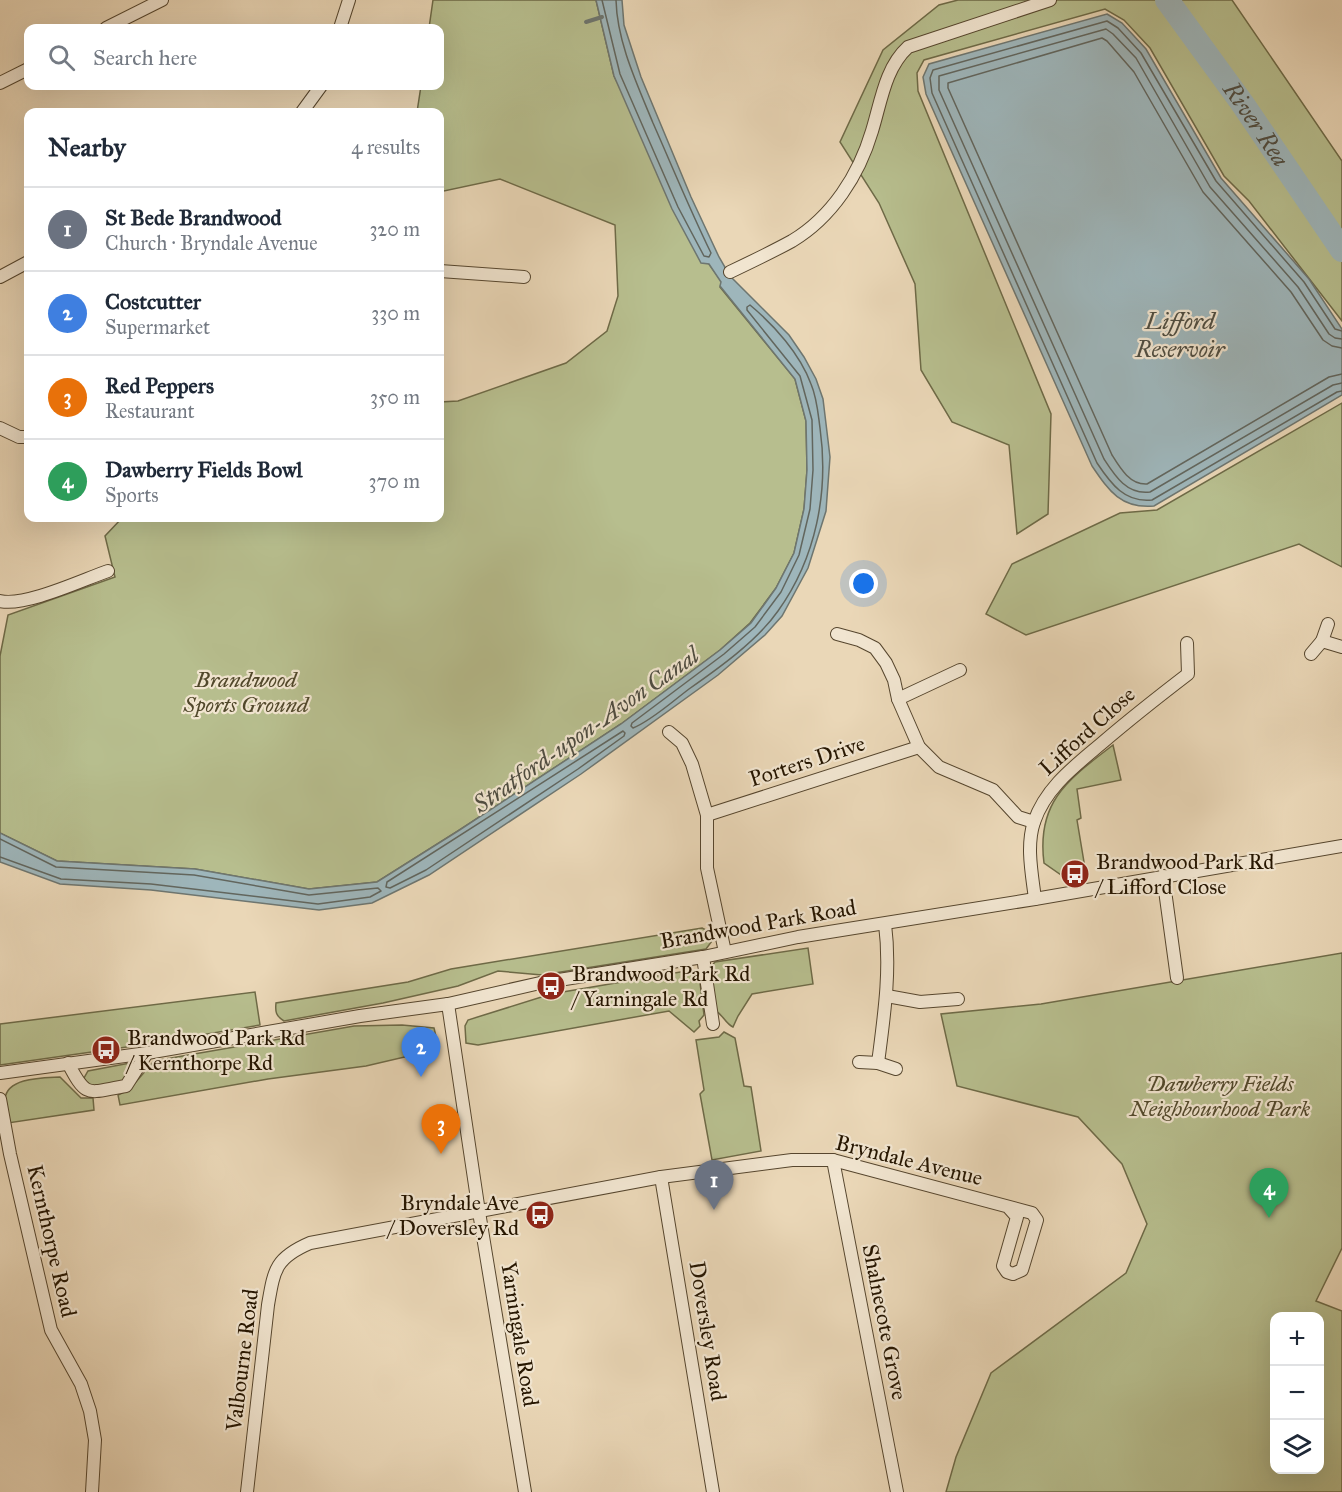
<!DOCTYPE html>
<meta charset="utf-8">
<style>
body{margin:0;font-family:"IM FELL Great Primer",serif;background:#f2f2f3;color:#1f2937}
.controls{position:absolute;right:18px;bottom:18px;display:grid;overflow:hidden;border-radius:12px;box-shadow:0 6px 24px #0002}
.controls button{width:54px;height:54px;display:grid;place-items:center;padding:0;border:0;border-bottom:2px solid #e0e1e3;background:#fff;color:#1f2937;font:30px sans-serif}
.you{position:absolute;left:864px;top:584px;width:21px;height:21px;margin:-15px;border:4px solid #fff;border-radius:50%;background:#1a73e8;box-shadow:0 0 0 9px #1a73e833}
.badge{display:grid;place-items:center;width:39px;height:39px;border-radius:50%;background:#b45309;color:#fff;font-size:20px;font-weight:700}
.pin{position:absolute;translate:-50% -50px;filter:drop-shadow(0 2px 3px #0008)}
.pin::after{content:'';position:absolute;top:32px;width:21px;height:18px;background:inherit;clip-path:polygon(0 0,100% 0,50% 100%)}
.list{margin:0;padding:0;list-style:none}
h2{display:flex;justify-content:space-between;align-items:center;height:78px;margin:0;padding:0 24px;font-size:26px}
h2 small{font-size:20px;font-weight:400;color:#747a83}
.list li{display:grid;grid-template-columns:39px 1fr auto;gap:18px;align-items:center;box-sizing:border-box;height:84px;padding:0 24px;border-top:2px solid #e0e1e3}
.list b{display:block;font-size:22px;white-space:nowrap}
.list p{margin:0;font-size:20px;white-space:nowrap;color:#747a83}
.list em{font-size:20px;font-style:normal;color:#747a83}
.icon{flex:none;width:33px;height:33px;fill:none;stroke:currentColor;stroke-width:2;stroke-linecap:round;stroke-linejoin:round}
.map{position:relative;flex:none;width:1342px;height:1492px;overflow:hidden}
.search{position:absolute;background:#fff;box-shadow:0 6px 24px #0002;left:24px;top:24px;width:420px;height:66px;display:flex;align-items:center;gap:15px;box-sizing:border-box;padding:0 21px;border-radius:12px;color:#747a83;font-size:22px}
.panel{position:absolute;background:#fff;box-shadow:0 6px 24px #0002;left:24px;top:108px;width:420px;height:414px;border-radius:12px}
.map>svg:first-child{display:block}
.green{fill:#b7be8e;stroke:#6e6a47;stroke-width:1.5;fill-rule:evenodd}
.water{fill:#9eb6bb;stroke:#6e7670;stroke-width:1.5}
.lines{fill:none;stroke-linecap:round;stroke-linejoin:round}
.shore{stroke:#62665e;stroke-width:1.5}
.stream{stroke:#6e7670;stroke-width:4}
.river{stroke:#9eb6bb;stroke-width:24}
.street-casing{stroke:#56462e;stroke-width:14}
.street{stroke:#f1e5d0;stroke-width:12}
.labels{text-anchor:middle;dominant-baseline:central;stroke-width:4.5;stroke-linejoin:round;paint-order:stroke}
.park-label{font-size:22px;font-style:italic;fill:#51482b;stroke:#f1e5d0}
.street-label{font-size:22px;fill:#251500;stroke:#f1e5d0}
.poi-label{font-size:22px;fill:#251500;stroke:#f1e5d0;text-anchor:start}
.water-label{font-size:24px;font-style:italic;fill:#4f4d41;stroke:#f1e5d0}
</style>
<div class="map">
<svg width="1342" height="1492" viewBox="0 0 1342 1492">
<rect width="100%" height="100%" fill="#ead7b7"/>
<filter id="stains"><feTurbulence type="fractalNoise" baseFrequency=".00333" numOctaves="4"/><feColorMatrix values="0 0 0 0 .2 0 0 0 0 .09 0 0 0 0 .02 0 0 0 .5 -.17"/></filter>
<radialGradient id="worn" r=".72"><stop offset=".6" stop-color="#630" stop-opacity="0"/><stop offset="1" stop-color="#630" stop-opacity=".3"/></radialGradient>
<g class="green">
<polygon points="433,0 596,0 614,76 709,264 722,282 720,287 795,379 806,421 807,470 804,509 794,553 776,588 750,623 720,650 621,724 458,831 377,882 309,889 195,869 57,861 0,833 0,656 8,615 115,577 105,536 122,518 440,518 440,402 458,401 566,363 607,331 618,296 615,225 500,179 444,191 440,186 440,112 417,112 421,86 440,86 440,28 429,28"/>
<polygon points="958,0 1232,0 1342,161 1342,321 1249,201 1224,176 1150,48 1124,20 1105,9 924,60 917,73 918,91 1051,414 1048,514 1017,534 1009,445 952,422 921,370 915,284 879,203 840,142 883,50 939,5"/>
<polygon points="1342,403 1342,567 1299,544 1026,635 986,614 1012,564 1120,513 1157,510"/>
<path d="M1113 745 1121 780 1077 789 1081 818 1077 820 1086 874 1064 877 1044 863C1036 801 1069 779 1113 745Z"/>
<path d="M702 928 708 931 712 941 706 949 542 975 498 971 458 986 383 1003 284 1021C276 1016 275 1012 276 1003L408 982 451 969Z"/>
<path d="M808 948 813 984 752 994 738 1016 733 1027C725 1023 724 1016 716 1011L709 969 715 962Z"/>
<path d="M1342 953V1248L1316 1301 1342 1311V1492H946L956 1457 991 1373 1126 1273 1147 1224 1122 1164 1078 1117 957 1086 941 1014 1041 1004ZM1274 1316H1320V1470H1274Z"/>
<polygon points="692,970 699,975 704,1015 699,1021 700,1026 694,1032 669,1011 478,1045 466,1043 465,1026 468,1020 551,994"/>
<polygon points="255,992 260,1025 148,1044 0,1065 0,1024"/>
<polygon points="402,1025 434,1028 439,1049 366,1066 268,1079 120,1105 118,1095 129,1090 154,1061 354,1026"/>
<polygon points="724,1032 735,1038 744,1086 751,1087 761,1151 712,1160 700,1094 704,1090 696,1040 719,1037"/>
<polygon points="130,1063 133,1066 122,1082 89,1087 84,1078 88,1071"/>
<path d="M60 1077 81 1098H93L94 1110 8 1123C7 1116 4 1106 5 1099 7 1077 44 1078 60 1077Z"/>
</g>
<g class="water">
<polygon points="596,0 622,0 624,25 641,77 691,197 719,257 730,276 789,335 804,357 816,379 823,399 830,457 826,511 808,568 782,616 765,635 718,675 581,774 429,875 372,903 319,910 151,890 60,884 0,862 0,833 57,861 195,869 309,889 377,882 458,831 621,724 720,650 751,623 776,588 794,553 804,509 807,470 806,421 795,379 720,286 721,282 709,264 701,263 672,209 614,76"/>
<path d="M1107 14 1122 23 1146 49 1221 178 1309 279 1342 329V395L1154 506C1121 509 1109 491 1092 466L926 94 923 77 929 64Z"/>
</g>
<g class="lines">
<g class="shore">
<path d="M602 0 620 74 678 207 704 256 709 257 711 253C690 210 672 166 653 123 637 84 617 42 616 0"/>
<path d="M750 305C774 325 800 354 811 384 817 398 818 413 820 428 829 492 816 558 778 611 757 641 719 668 689 689 673 701 651 721 633 728L631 726 632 723 724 654 755 627 781 592 799 555 810 509 813 470 812 420 800 376 747 310V307Z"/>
<path d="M1342 331 1335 329 1304 282 1216 181 1141 53 1118 28 1107 21 933 70 930 78 932 93 1097 463C1111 484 1125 503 1152 500L1337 392 1342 391"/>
<path d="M1342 339 1335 338 1329 334 1298 287 1210 187 1136 58 1113 34 1106 29 939 76V90L1104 459C1115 476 1127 495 1150 492L1333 385 1342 383"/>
<path d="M1342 348 1332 346 1323 340 1291 292 1203 192 1134 72 1107 41 1102 38 948 83V88L1112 455C1120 468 1130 485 1147 484L1329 377 1342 374"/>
<polygon points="623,731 625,733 624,736 578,769 426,870 390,888 386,887 387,882"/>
<polyline points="0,839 56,867 194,875 309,895 378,888 381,891 370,897 318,904 151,884 61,879 0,857"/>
</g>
<polyline class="stream" points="586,22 602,17"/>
<path class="river" id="s1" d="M1167 0 1242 103 1342 250"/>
<g class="street-casing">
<g id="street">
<polyline points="106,28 162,0"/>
<polyline points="340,28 349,0"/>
<polyline points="0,83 28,69"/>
<polyline points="302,112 321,86"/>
<polyline points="440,271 524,277"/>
<path d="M730 272C751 262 772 252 792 241 832 217 859 175 872 131 881 102 885 68 908 47L1050 0"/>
<polyline points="0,277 28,262"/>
<polyline points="0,428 19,437 28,437"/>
<path d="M0 601C25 607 82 580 108 571"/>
<polyline points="837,634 859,640 875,648 886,663 894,680 898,699 919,747 939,767 993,790 1018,817 1034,822"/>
<polyline points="1322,641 1328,624"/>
<polyline points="1311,654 1322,641 1342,647"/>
<polyline points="898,699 960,670"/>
<polyline points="669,732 682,743 692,764 707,815 707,868 725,952"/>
<polyline points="707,815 919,747"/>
<polyline points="1163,876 1177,978"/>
<path d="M1035 899C1032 874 1026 846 1034 822 1046 787 1075 766 1102 743 1130 719 1158 697 1188 674L1187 643"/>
<polyline points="703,957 713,1024"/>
<polyline points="887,996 920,1002 958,999"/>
<polyline points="448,1004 479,1212 525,1492"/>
<polyline points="859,1062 878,1063 896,1069"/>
<path d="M68 1063C87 1100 88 1092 126 1086L147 1053"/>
<path d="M878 1063C884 1016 891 971 885 924"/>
<polyline points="0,1073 147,1053 360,1016 448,1004 540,983 703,957 798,937 1035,899 1342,846"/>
<polyline points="0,1099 10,1154 51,1330 81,1384 90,1411 95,1440 92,1492"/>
<polyline points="833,1160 897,1492"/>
<polyline points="661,1177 713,1492"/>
<path d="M247 1492 268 1305C274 1270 275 1258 310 1243L661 1177 792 1160H833L1032 1213 1037 1220 1022 1270 1013 1274 1007 1272 1003 1266 1017 1217 1009 1208"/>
</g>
</g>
<use href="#street" class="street"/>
</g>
<defs>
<g id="bus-disc" transform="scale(1.5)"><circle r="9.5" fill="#8f2418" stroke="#f1e5d0"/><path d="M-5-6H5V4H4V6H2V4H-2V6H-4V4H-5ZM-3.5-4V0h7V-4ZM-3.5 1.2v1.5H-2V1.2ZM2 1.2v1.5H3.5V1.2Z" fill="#fff"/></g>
</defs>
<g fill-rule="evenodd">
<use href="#bus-disc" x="1075" y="874"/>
<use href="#bus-disc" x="551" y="986"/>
<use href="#bus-disc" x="106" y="1050"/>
<use href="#bus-disc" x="540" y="1215"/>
</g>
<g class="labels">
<g class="park-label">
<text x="246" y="679">Brandwood<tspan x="246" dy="25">Sports Ground</tspan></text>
<text x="1220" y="1083">Dawberry Fields<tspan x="1220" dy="25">Neighbourhood Park</tspan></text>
</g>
<g class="street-label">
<text transform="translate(1087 731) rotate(-42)">Lifford Close</text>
<text transform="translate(807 761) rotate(-18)">Porters Drive</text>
<text transform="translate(758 924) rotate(-10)">Brandwood Park Road</text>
<text transform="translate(909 1160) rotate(14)">Bryndale Avenue</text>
<text transform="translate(52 1241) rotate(77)">Kernthorpe Road</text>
<text transform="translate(885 1322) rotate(79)">Shalnecote Grove</text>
<text transform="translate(708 1331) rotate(81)">Doversley Road</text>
<text transform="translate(520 1334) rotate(81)">Yarningale Road</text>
<text transform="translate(242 1360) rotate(-83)">Valbourne Road</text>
</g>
<g class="poi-label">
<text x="1096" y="861">Brandwood Park Rd<tspan x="1096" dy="25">/ Lifford Close</tspan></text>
<text x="572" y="973">Brandwood Park Rd<tspan x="572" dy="25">/ Yarningale Rd</tspan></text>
<text x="127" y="1037">Brandwood Park Rd<tspan x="127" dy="25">/ Kernthorpe Rd</tspan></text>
<text x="519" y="1202" text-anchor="end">Bryndale Ave<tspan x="519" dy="25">/ Doversley Rd</tspan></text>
</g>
<g class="water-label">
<text stroke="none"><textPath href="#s1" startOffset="153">River Rea</textPath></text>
<text x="1180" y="321">Lifford<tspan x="1180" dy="28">Reservoir</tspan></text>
<text transform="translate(586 730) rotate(-35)">Stratford-upon-Avon Canal</text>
</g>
</g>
<rect width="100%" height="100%" filter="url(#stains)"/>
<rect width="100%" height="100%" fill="url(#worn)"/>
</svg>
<div class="controls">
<button>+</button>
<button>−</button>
<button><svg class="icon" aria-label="layers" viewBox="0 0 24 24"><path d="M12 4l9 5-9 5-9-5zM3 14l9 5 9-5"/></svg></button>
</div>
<div class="you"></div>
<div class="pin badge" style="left:714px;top:1210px;background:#6b7280">1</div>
<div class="pin badge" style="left:421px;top:1077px;background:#3f7fe0">2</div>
<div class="pin badge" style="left:441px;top:1154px;background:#e8710a">3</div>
<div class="pin badge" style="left:1269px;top:1218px;background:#2e9e5b">4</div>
<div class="search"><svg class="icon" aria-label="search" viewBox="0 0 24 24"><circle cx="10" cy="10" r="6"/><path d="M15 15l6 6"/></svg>Search here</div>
<section class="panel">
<h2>Nearby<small>4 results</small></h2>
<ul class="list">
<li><span class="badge" style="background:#6b7280">1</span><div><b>St Bede Brandwood</b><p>Church · Bryndale Avenue</p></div><em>320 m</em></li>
<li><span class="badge" style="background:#3f7fe0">2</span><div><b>Costcutter</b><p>Supermarket</p></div><em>330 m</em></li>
<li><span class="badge" style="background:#e8710a">3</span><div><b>Red Peppers</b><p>Restaurant</p></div><em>350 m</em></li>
<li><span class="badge" style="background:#2e9e5b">4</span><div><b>Dawberry Fields Bowl</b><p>Sports</p></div><em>370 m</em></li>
</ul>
</section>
</div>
